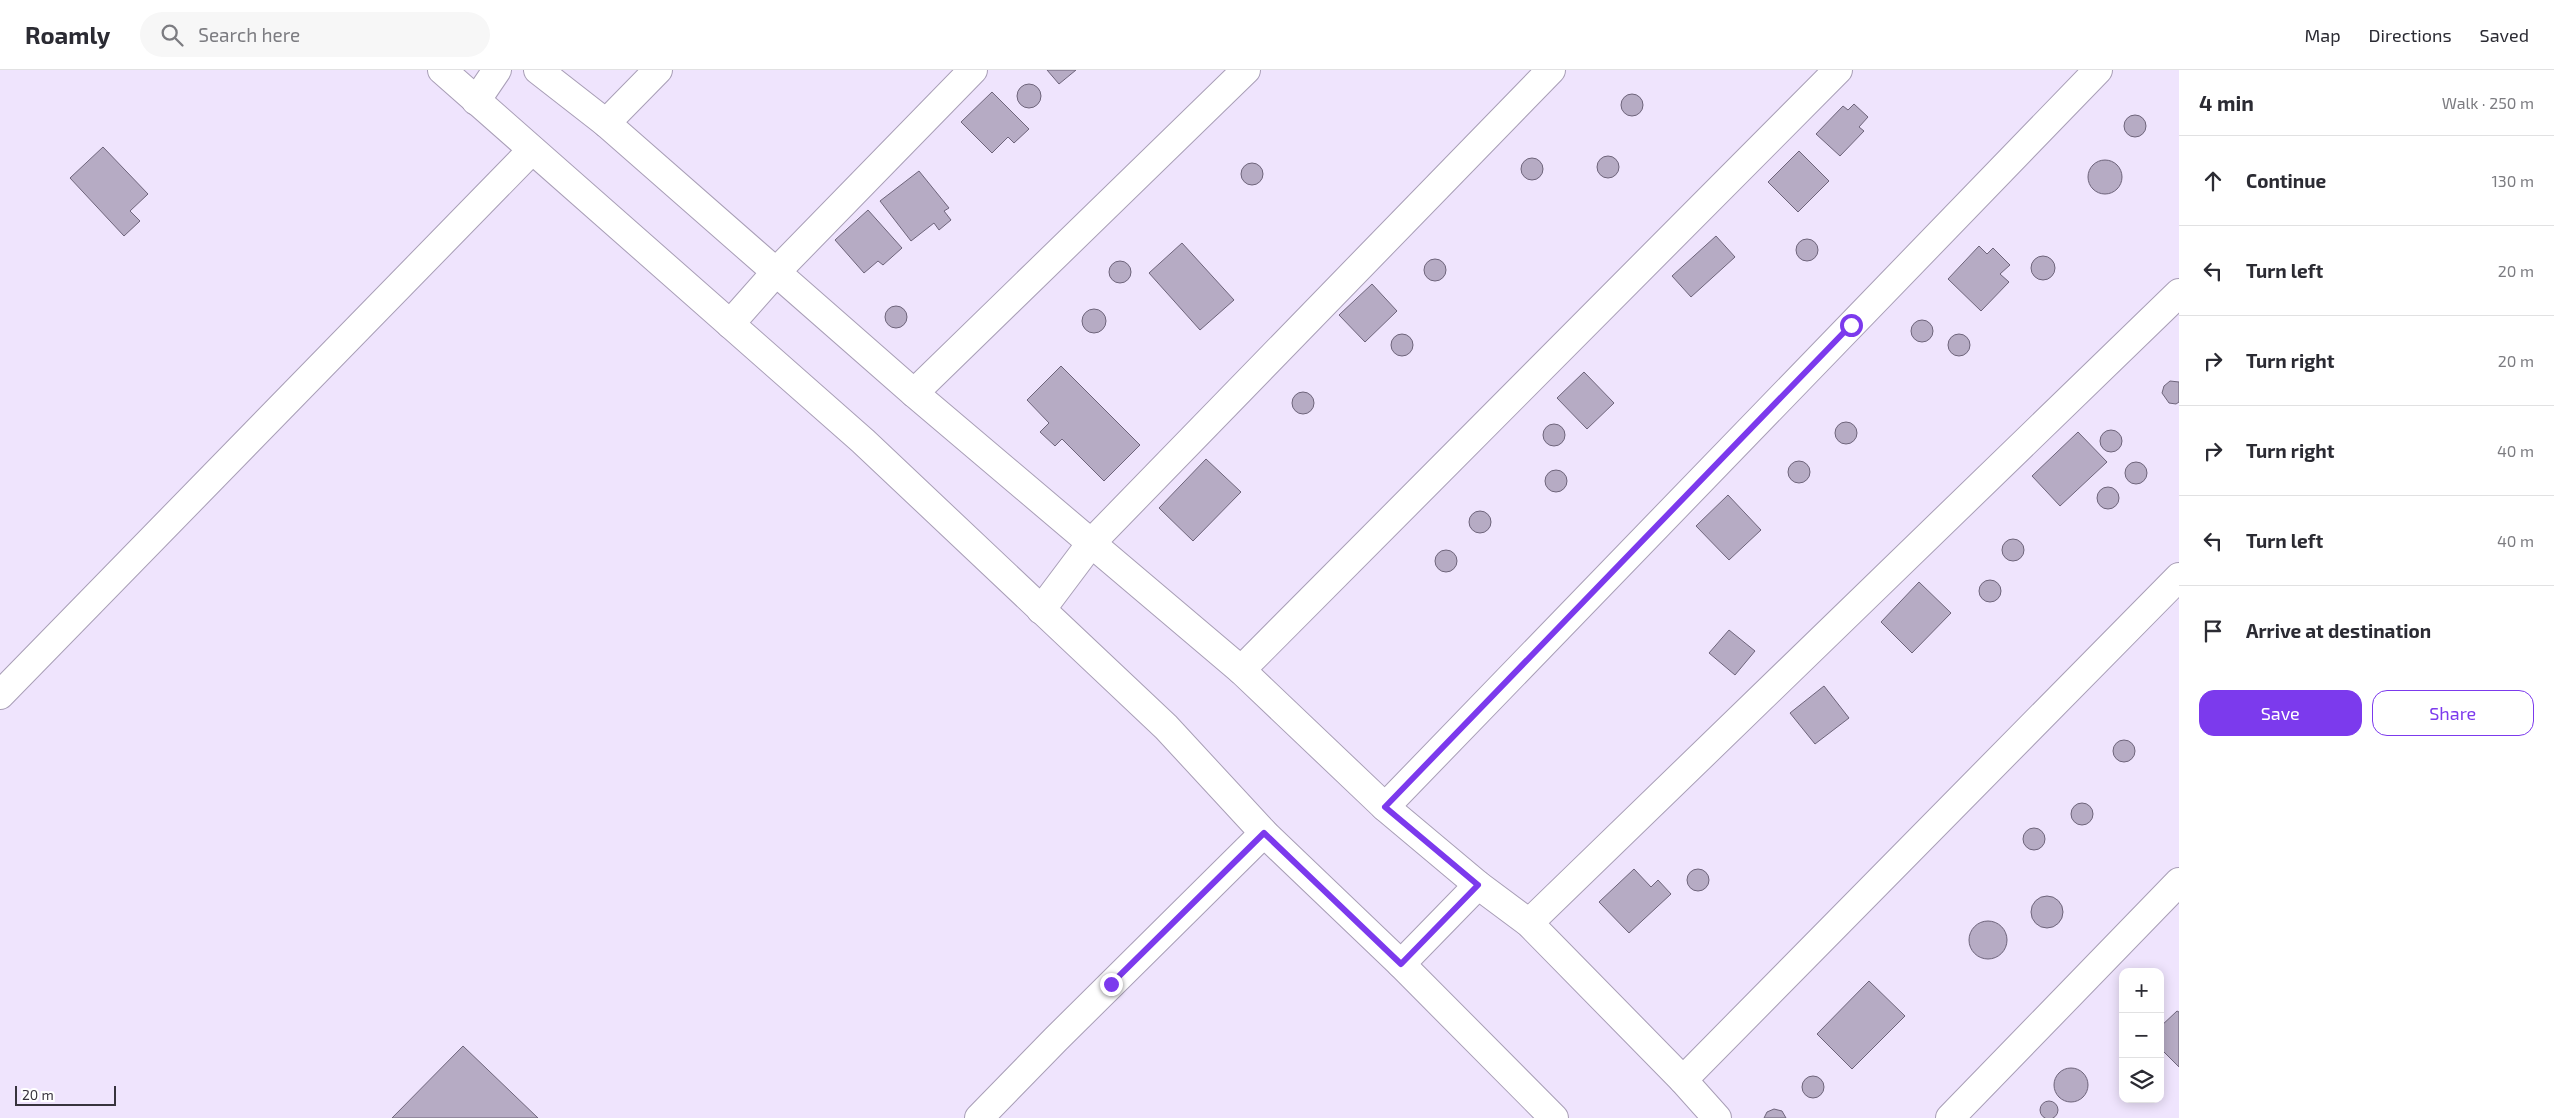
<!DOCTYPE html>
<meta charset="utf-8">
<style>
body{margin:0;font-family:"Exo 2",sans-serif;background:#f7f7f7;color:#2b2b33}
.controls{position:absolute;right:15px;bottom:15px;display:grid;overflow:hidden;border-radius:10px;box-shadow:0 2px 12px #0003}
.controls button{width:45px;height:45px;display:grid;place-items:center;padding:0;border:0;border-bottom:1px solid #e1e1e2;background:#fff;color:#2b2b33;font:25px sans-serif}
.scale{position:absolute;left:15px;bottom:12px;width:101px;box-sizing:border-box;padding-left:5px;border:2px solid #37333d;border-top:0;font-size:14px;line-height:18px;white-space:nowrap;color:#37333d;-webkit-text-stroke:4px #fff;paint-order:stroke}
.stop{position:absolute;width:15px;height:15px;margin:-11px;border:4px solid #7c3aed;border-radius:50%;background:#fff}
.stop.end{background:#7c3aed;border-color:#fff;box-shadow:0 1px 5px #0008}
.list{margin:0;padding:0;list-style:none}
h2{display:flex;justify-content:space-between;align-items:center;height:65px;margin:0;padding:0 20px;font-size:21px}
h2 small{font-size:16px;font-weight:400;color:#7c7c81}
.list li{display:grid;grid-template-columns:32px 1fr auto;gap:15px;align-items:center;box-sizing:border-box;height:90px;padding:0 20px;border-top:1px solid #e1e1e2}
.list b{display:block;font-size:19px;white-space:nowrap}
.list em{font-size:16px;font-style:normal;color:#7c7c81}
.actions{display:flex;gap:10px;padding:15px 20px}
.actions a{flex:1;padding:11px 0;border:1px solid #7c3aed;border-radius:15px;text-align:center;font-size:18px;color:#7c3aed}
.actions .main{background:#7c3aed;color:#fff}
.icon{flex:none;width:28px;height:28px;fill:none;stroke:currentColor;stroke-width:2;stroke-linecap:round;stroke-linejoin:round}
.map{position:relative;flex:none;width:2179px;height:1048px;overflow:hidden}
header{display:flex;align-items:center;gap:30px;box-sizing:border-box;height:70px;padding:0 25px;background:#fff;border-bottom:1px solid #e1e1e2}
header strong{font-size:24px}
nav{display:flex;gap:28px;margin-inline-start:auto;font-size:18px}
.search{width:350px;height:45px;background:#f7f7f7;display:flex;align-items:center;gap:12px;box-sizing:border-box;padding:0 18px;border-radius:28px;color:#7c7c81;font-size:19px}
main{display:flex}
aside{flex:1;background:#fff}
.map>svg:first-child{display:block}
.building{fill:#b6abc4;stroke:#6e647b}
.lines{fill:none;stroke-linecap:round;stroke-linejoin:round}
.minor-casing{stroke:#a89eb6;stroke-width:30}
.minor{stroke:#fff;stroke-width:28}
.route{stroke:#7c3aed;stroke-width:6}
</style>
<header>
<strong>Roamly</strong>
<div class="search"><svg class="icon" aria-label="search" viewBox="0 0 24 24"><circle cx="10" cy="10" r="6"/><path d="M15 15l6 6"/></svg>Search here</div>
<nav><a>Map</a><a>Directions</a><a>Saved</a></nav>
</header>
<main>
<div class="map">
<svg width="2179" height="1048" viewBox="0 0 2179 1048">
<rect width="100%" height="100%" fill="#efe4fd"/>
<g class="building">
<polygon points="1047,0 1076,0 1059,14"/>
<circle cx="1029" cy="26" r="12"/>
<polygon points="992,22 1029,59 1014,73 1008,67 992,83 961,52"/>
<circle cx="1632" cy="35" r="11"/>
<polygon points="1854,34 1868,47 1859,57 1864,61 1840,86 1816,64 1843,36 1848,40"/>
<circle cx="2135" cy="56" r="11"/>
<polygon points="103,77 148,124 130,141 140,151 124,166 70,108"/>
<polygon points="1799,81 1829,111 1798,142 1768,112"/>
<circle cx="1608" cy="97" r="11"/>
<circle cx="1532" cy="99" r="11"/>
<circle cx="2105" cy="107" r="17"/>
<circle cx="1252" cy="104" r="11"/>
<polygon points="919,101 949,138 944,141 951,150 939,160 934,153 911,171 880,131"/>
<polygon points="868,140 902,178 883,195 878,191 864,203 835,170"/>
<polygon points="1716,166 1735,187 1691,227 1672,206"/>
<circle cx="1807" cy="180" r="11"/>
<polygon points="1182,173 1234,230 1200,260 1149,203"/>
<polygon points="1979,176 1987,184 1993,178 2010,195 2000,204 2009,212 1981,241 1948,209"/>
<circle cx="2043" cy="198" r="12"/>
<circle cx="1435" cy="200" r="11"/>
<circle cx="1120" cy="202" r="11"/>
<polygon points="1372,214 1397,241 1365,272 1339,245"/>
<circle cx="896" cy="247" r="11"/>
<circle cx="1094" cy="251" r="12"/>
<circle cx="1922" cy="261" r="11"/>
<circle cx="1959" cy="275" r="11"/>
<circle cx="1402" cy="275" r="11"/>
<polygon points="1061,296 1140,375 1104,411 1062,369 1055,376 1040,362 1049,353 1027,330"/>
<polygon points="1584,302 1614,333 1587,359 1557,328"/>
<polygon points="2170,311 2179,312 2179,332 2176,334 2169,333 2162,323 2164,316"/>
<circle cx="1303" cy="333" r="11"/>
<circle cx="1846" cy="363" r="11"/>
<circle cx="1554" cy="365" r="11"/>
<circle cx="2111" cy="371" r="11"/>
<polygon points="2078,362 2107,392 2060,436 2032,406"/>
<polygon points="1206,389 1241,422 1193,471 1159,438"/>
<circle cx="1799" cy="402" r="11"/>
<circle cx="2136" cy="403" r="11"/>
<circle cx="1556" cy="411" r="11"/>
<circle cx="2108" cy="428" r="11"/>
<polygon points="1728,425 1761,460 1729,490 1696,456"/>
<circle cx="1480" cy="452" r="11"/>
<circle cx="2013" cy="480" r="11"/>
<circle cx="1446" cy="491" r="11"/>
<circle cx="1990" cy="521" r="11"/>
<polygon points="1919,512 1951,543 1912,583 1881,552"/>
<polygon points="1729,560 1755,581 1735,605 1709,583"/>
<polygon points="1824,616 1849,648 1815,674 1790,643"/>
<circle cx="2124" cy="681" r="11"/>
<circle cx="2082" cy="744" r="11"/>
<circle cx="2034" cy="769" r="11"/>
<circle cx="1698" cy="810" r="11"/>
<polygon points="1634,799 1651,817 1658,810 1671,824 1629,863 1599,832"/>
<circle cx="2047" cy="842" r="16"/>
<circle cx="1988" cy="870" r="19"/>
<polygon points="1869,911 1905,946 1852,999 1817,964"/>
<polygon points="2177,941 2179,942 2179,997 2160,978 2160,957"/>
<polygon points="463,976 538,1048 392,1048"/>
<circle cx="2071" cy="1015" r="17"/>
<circle cx="1813" cy="1017" r="11"/>
<circle cx="2049" cy="1040" r="9"/>
<polygon points="1774,1039 1782,1041 1786,1048 1764,1048 1767,1042"/>
</g>
<g class="lines">
<g class="minor-casing">
<g id="minor">
<polyline points="442,0 863,371 1166,657 1264,763 1401,894 1554,1048"/>
<polyline points="538,0 606,53 914,323 1241,600 1385,737 1478,815 1529,853 1683,1010 1717,1048"/>
<polyline points="476,31 497,0"/>
<polyline points="606,53 658,0"/>
<polyline points="730,254 776,202 973,0"/>
<polyline points="914,323 1246,0"/>
<polyline points="1041,540 1092,472 1551,0"/>
<polyline points="1241,600 1838,0"/>
<polyline points="0,625 532,80"/>
<polyline points="1385,737 2098,0"/>
<polyline points="1529,853 2179,223"/>
<polyline points="1401,894 1478,815"/>
<polyline points="1683,1010 2179,507"/>
<polyline points="979,1048 1056,969 1264,763"/>
<polyline points="1950,1048 2179,812"/>
</g>
</g>
<use href="#minor" class="minor"/>
</g>
<g class="lines">
<polyline class="route" points="1111,914 1264,763 1401,894 1478,815 1385,737 1851,255"/>
</g>
</svg>
<div class="controls">
<button>+</button>
<button>−</button>
<button><svg class="icon" aria-label="layers" viewBox="0 0 24 24"><path d="M12 4l9 5-9 5-9-5zM3 14l9 5 9-5"/></svg></button>
</div>
<div class="scale">20 m</div>
<div class="stop" style="left:1851px;top:255px"></div>
<div class="stop end" style="left:1111px;top:914px"></div>
</div>
<aside>
<h2>4 min<small>Walk · 250 m</small></h2>
<ul class="list">
<li><svg class="icon" aria-label="ahead" viewBox="0 0 24 24"><path d="M12 20V5M6 11l6-6 6 6"/></svg><div><b>Continue</b></div><em>130 m</em></li>
<li><svg class="icon" aria-label="left" viewBox="0 0 24 24"><path d="M17 20v-9H6M10 6l-5 5 5 5"/></svg><div><b>Turn left</b></div><em>20 m</em></li>
<li><svg class="icon" aria-label="right" viewBox="0 0 24 24"><path d="M7 20v-9h11M14 6l5 5-5 5"/></svg><div><b>Turn right</b></div><em>20 m</em></li>
<li><svg class="icon" aria-label="right" viewBox="0 0 24 24"><path d="M7 20v-9h11M14 6l5 5-5 5"/></svg><div><b>Turn right</b></div><em>40 m</em></li>
<li><svg class="icon" aria-label="left" viewBox="0 0 24 24"><path d="M17 20v-9H6M10 6l-5 5 5 5"/></svg><div><b>Turn left</b></div><em>40 m</em></li>
<li><svg class="icon" aria-label="arrive" viewBox="0 0 24 24"><path d="M6 21V4h12l-3 4 3 4H6"/></svg><div><b>Arrive at destination</b></div></li>
</ul>
<div class="actions"><a class="main">Save</a><a>Share</a></div>
</aside>
</main>
